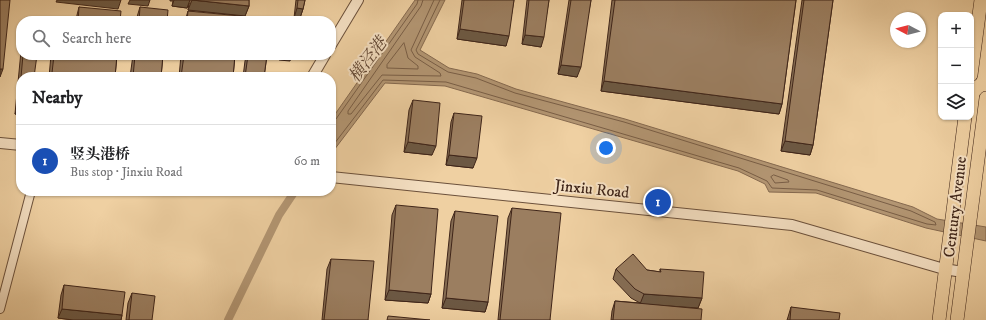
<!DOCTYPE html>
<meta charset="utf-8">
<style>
body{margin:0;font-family:"IM FELL DW Pica","Noto Serif SC",serif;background:#f6f6f6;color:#202124}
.controls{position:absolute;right:12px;top:12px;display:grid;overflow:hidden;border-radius:8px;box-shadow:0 1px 3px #0004}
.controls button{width:36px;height:36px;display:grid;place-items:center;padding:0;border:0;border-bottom:1px solid #e0e0e0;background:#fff;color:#202124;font:20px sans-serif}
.compass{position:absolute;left:890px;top:12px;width:36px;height:36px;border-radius:50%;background:#fff;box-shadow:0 1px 3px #0004;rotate:277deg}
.you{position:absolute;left:606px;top:148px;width:14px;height:14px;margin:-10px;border:3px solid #fff;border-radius:50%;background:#1a73e8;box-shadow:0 0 0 6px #1a73e833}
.badge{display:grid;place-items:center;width:26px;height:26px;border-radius:50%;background:#1a73e8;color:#fff;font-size:13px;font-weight:700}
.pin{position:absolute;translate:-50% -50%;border:2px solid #fff;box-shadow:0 1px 4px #0006}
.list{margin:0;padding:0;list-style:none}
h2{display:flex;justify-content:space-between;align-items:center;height:52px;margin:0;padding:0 16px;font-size:17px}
h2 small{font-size:13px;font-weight:400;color:#757577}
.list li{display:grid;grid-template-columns:26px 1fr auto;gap:12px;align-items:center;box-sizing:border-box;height:72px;padding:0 16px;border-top:1px solid #e0e0e0}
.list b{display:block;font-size:15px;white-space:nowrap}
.list p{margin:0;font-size:13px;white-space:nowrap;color:#757577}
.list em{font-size:13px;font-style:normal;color:#757577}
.icon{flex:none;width:22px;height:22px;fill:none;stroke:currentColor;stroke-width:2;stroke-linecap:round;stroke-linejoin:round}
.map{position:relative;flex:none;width:986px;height:320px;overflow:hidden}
.search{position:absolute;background:#fff;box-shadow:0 1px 3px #0004;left:16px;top:16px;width:320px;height:44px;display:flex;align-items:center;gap:10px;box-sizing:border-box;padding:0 14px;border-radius:16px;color:#757577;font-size:15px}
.panel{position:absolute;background:#fff;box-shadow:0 1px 3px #0004;left:16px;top:72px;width:320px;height:124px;border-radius:16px}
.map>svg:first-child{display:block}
.water{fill:#b39673;stroke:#85694f}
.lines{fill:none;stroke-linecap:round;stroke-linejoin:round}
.shore{stroke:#795e46;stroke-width:1}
.canal{stroke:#b39673;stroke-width:8}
.minor-casing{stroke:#6b503b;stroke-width:10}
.tertiary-casing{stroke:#6b503b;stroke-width:12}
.primary-casing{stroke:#3f2519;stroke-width:14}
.minor{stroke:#f5e0c3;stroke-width:8}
.tertiary{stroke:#f5e0c3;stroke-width:10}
.primary{stroke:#efd0a2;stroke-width:13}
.wall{fill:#856c53;stroke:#3f2519}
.shaded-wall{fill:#6c5843;stroke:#3f2519}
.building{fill:#9b7e60;stroke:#3f2519}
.labels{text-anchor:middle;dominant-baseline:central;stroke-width:4;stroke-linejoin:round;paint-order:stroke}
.street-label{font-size:16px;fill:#3f2519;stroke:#f5e0c3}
.water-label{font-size:17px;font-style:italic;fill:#624734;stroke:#f5e0c3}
</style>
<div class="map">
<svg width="986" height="320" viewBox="0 0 986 320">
<rect width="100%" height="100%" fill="#efd0a2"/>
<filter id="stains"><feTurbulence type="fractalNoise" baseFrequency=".005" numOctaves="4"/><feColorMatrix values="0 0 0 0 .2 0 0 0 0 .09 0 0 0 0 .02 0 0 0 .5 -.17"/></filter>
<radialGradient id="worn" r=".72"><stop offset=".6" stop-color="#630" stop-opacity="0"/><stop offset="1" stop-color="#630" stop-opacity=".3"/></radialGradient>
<polygon class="water" points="415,0 445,0 420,50 449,68 477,74 516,89 625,119 913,207 937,219 986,227 986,241 926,228 816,193 769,192 765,184 738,171 445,86 385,83 331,154 331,120"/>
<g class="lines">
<g class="shore">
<polyline points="423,0 421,6 348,111 348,114 351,114 382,75 441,76 440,73 415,57 411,50 434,0"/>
<polygon points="404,43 408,58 418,66 418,69 387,68 387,65"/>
<polyline points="331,121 336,119 417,4 418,0"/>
<polyline points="331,148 383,80 446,82 739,168 767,181 772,188 817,190 927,224 936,225 935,222 911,211 624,122 515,93 476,78 448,72 418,54 416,50 440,0"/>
<polygon points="774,175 788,180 789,182 775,183 771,177"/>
</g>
<polyline class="canal" points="228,320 279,215 295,191"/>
<g class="minor-casing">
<polyline id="minor" points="0,309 31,191"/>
</g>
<g class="tertiary-casing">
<g id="tertiary">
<polyline points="331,45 358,0"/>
<polyline points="312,77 325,55"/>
<polyline points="0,143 21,145"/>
<polyline points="331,177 792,225 944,269 963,272"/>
</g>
</g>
<g class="primary-casing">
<g id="primary">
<polyline points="971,75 981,0"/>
<polyline points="939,320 965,117"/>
<polyline points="957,320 986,98"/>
</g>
</g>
<use href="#minor" class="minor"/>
<use href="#tertiary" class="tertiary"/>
<use href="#primary" class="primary"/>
</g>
<g class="wall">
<polygon points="170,0 249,0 249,6 245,16 188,10 189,3 187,8 172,6 173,1 170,1"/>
<polygon points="296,0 305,0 303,9 300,18 294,18"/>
<polygon points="462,0 514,0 506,46 457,39"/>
<polygon points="527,0 549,0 541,47 522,44"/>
<polygon points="569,0 591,0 577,77 558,74"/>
<polygon points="612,0 796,0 782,104 779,114 601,91"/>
<polygon points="802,0 833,0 813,145 810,155 781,151"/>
<polygon points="79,7 120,21 76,21 77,15"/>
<polygon points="140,7 167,21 136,21 137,17"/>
<polygon points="188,11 239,21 185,21"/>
<polygon points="21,51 21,55 37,55 21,77 21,115 15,114"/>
<polygon points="51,55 117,55 115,77 49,77"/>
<polygon points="133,55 163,55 161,77 130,77"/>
<polygon points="181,55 235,55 233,77 179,77"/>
<polygon points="247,55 267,55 264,77 243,77 245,61"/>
<polygon points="413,100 432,155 404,152 409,110"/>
<polygon points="454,113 473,168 446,165 451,122"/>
<polygon points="396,205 431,294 428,303 385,300 392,215"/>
<polygon points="512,208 550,320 498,320 508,218"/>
<polygon points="455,211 488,302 485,312 442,308 451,221"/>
<polygon points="331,259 368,320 322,320 327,269"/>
<polygon points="616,269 647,270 660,272 660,269 702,298 698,308 651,305 701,320 611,320 612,311 615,301 640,303 631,298 613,279"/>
<polygon points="64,285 122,315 121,320 73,320 58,318 61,295"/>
<polygon points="132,293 152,320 126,320 128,303"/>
<polygon points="791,307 839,320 787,320 788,317"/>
</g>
<g class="shaded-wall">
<polygon points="57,0 121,0 118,9 56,2"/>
<polygon points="130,0 150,0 148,6 128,4"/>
<polygon points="174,0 190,0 187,8 172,6"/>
<polygon points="192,0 249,6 245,16 188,10"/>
<polygon points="297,8 303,9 300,18 294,18"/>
<polygon points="460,29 509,36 506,46 457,39"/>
<polygon points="525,35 544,37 541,47 522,44"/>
<polygon points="281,55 292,55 290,61 279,60"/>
<polygon points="561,65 581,67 577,77 558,74"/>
<polygon points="0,69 3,69 0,77"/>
<polygon points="52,73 90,77 50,77"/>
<polygon points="604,81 782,104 779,114 601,91"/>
<polygon points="19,104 21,105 21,115 15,114"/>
<polygon points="785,141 813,145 810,155 781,151"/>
<polygon points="408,142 436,146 432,155 404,152"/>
<polygon points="449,155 477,158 473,168 446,165"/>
<polygon points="389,290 431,294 428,303 385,300"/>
<polygon points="644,294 702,298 698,308 640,304"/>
<polygon points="446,298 488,302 485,312 442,308"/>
<polygon points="62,309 122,315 121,320 73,320 58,318"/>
</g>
<g class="building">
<polygon points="0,0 10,0 3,69 0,69"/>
<polygon points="192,0 249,0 249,6"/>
<polygon points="298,0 305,0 303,9 297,8"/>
<polygon points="464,0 514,0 509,36 460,29"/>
<polygon points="529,0 549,0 544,37 525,35"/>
<polygon points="571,0 591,0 581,67 561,65"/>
<polygon points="615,0 796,0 782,104 604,81"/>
<polygon points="804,0 833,0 813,145 785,141"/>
<polygon points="79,7 121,11 120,21 78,21"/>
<polygon points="140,7 168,10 167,21 139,21"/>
<polygon points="188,11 240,16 239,21 187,21"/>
<polygon points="23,55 37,55 34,77 21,77"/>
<polygon points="54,55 117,55 115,77 90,77 52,73"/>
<polygon points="135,55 163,55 161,77 133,77"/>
<polygon points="184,55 235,55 233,77 181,77"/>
<polygon points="248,55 267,55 264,77 245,77"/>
<polygon points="21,78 21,105 19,104"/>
<polygon points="413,100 440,103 436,146 408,142"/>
<polygon points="454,113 482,116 477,158 449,155"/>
<polygon points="396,205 438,209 431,294 389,290"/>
<polygon points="512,208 561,213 550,320 500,320"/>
<polygon points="455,211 498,216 488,302 446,298"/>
<polygon points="633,254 647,270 661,272 660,269 704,272 702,298 644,294 635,289 616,269"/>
<polygon points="331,259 374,261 368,320 324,320"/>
<polygon points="64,285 125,292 122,315 62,309"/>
<polygon points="132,293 155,296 152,320 129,320"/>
<polygon points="615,301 702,309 701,320 613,320"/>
<polygon points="791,307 840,313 839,320 790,320"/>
<polygon points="388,316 430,320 387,320"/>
</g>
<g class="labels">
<g class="street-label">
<text transform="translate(592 189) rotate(6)">Jinxiu Road</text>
<text transform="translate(955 207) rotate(-83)">Century Avenue</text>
</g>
<g class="water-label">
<text transform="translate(368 60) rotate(-53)">横泾港</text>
</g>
</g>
<rect width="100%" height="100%" filter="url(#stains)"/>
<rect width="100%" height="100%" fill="url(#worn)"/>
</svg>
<div class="controls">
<button>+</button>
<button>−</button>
<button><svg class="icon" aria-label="layers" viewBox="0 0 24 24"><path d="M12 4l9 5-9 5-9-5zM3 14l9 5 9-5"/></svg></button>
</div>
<svg class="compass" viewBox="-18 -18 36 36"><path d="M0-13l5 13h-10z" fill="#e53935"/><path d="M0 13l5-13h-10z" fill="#757577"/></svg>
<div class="you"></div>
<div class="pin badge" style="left:658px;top:202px;background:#1a4fb4">1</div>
<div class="search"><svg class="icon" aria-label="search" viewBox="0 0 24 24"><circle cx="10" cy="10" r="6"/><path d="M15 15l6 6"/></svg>Search here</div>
<section class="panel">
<h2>Nearby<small></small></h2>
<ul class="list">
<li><span class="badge" style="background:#1a4fb4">1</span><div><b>竖头港桥</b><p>Bus stop · Jinxiu Road</p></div><em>60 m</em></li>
</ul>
</section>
</div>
